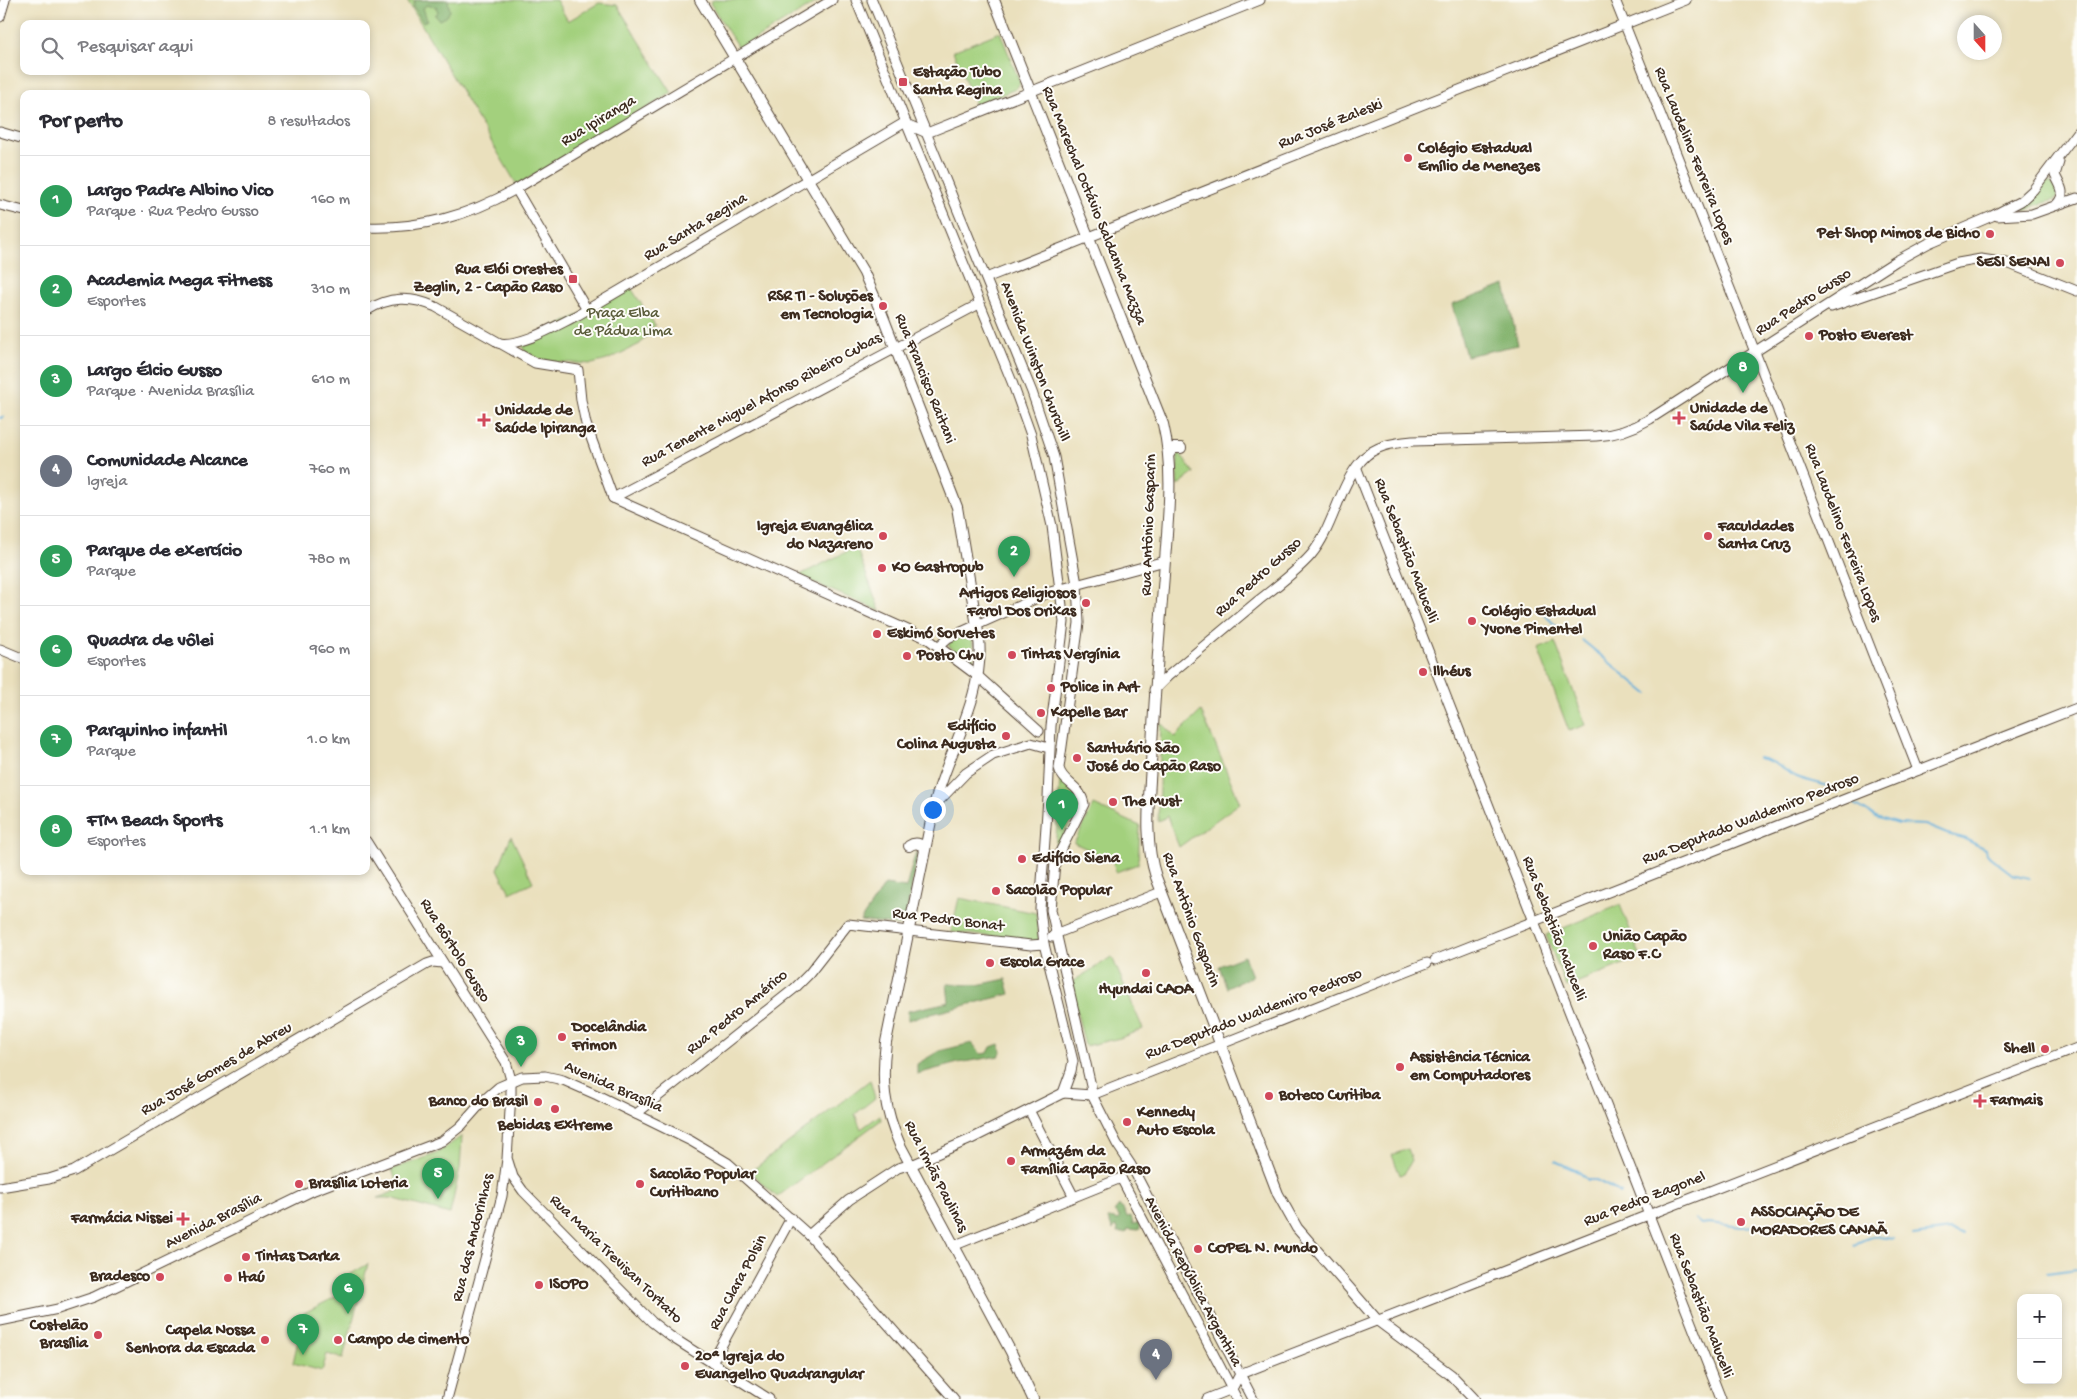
<!DOCTYPE html>
<html lang="pt">
<meta charset="utf-8">
<style>
body{margin:0;font-family:"Gochi Hand",sans-serif;background:#f7f7f7;color:#2b2b33}
.controls{position:absolute;right:15px;bottom:15px;display:grid;overflow:hidden;border-radius:10px;box-shadow:0 2px 8px #0003}
.controls button{width:45px;height:45px;display:grid;place-items:center;padding:0;border:0;border-bottom:1px solid #e1e1e2;background:#fff;color:#2b2b33;font:25px sans-serif}
.compass{position:absolute;left:1957px;top:15px;width:45px;height:45px;border-radius:50%;background:#fff;box-shadow:0 2px 8px #0003;rotate:159deg}
.you{position:absolute;left:932px;top:809px;width:18px;height:18px;margin:-12px;border:4px solid #fff;border-radius:50%;background:#1a73e8;box-shadow:0 0 0 8px #1a73e833}
.badge{display:grid;place-items:center;width:32px;height:32px;border-radius:50%;background:#d1495b;color:#fff;font-size:16px;font-weight:700}
.pin{position:absolute;translate:-50% -41px;filter:drop-shadow(0 1px 2px #0008)}
.pin::after{content:'';position:absolute;top:26px;width:18px;height:15px;background:inherit;clip-path:polygon(0 0,100% 0,50% 100%)}
.list{margin:0;padding:0;list-style:none}
h2{display:flex;justify-content:space-between;align-items:center;height:65px;margin:0;padding:0 20px;font-size:21px}
h2 small{font-size:16px;font-weight:400;color:#7c7c81}
.list li{display:grid;grid-template-columns:32px 1fr auto;gap:15px;align-items:center;box-sizing:border-box;height:90px;padding:0 20px;border-top:1px solid #e1e1e2}
.list b{display:block;font-size:19px;white-space:nowrap}
.list p{margin:0;font-size:16px;white-space:nowrap;color:#7c7c81}
.list em{font-size:16px;font-style:normal;color:#7c7c81}
.icon{flex:none;width:28px;height:28px;fill:none;stroke:currentColor;stroke-width:2;stroke-linecap:round;stroke-linejoin:round}
.map{position:relative;flex:none;width:2077px;height:1399px;overflow:hidden}
.search{position:absolute;background:#fff;box-shadow:0 2px 8px #0003;left:20px;top:20px;width:350px;height:55px;display:flex;align-items:center;gap:12px;box-sizing:border-box;padding:0 18px;border-radius:10px;color:#7c7c81;font-size:19px}
.panel{position:absolute;background:#fff;box-shadow:0 2px 8px #0003;left:20px;top:90px;width:350px;height:785px;border-radius:10px}
.map>svg:first-child{display:block}
.green{fill:#a3d07d;stroke:#6f7d4e}
.forest{fill:#82b26c;stroke:#5e6e45}
.lines{fill:none;stroke-linecap:round;stroke-linejoin:round}
.stream{stroke:#5eacd8;stroke-width:2}
.secondary-casing{stroke:#554536;stroke-width:11}
.primary-casing{stroke:#554536;stroke-width:12}
.secondary{stroke:#fff;stroke-width:9}
.primary{stroke:#fff;stroke-width:10}
.poi-dot{fill:#d1495b;stroke:#fdfcf7;stroke-width:2}
.labels{text-anchor:middle;dominant-baseline:central;stroke-width:4;stroke-linejoin:round;paint-order:stroke}
.poi-label{font-size:16px;font-weight:bold;fill:#3b2a1e;stroke:#fdfcf7;text-anchor:start}
.street-label{font-size:16px;fill:#3b2a1e;stroke:#fdfcf7}
.park-label{font-size:16px;fill:#5a5c3a;stroke:#fdfcf7}
</style>
<div class="map">
<svg width="2077" height="1399" viewBox="0 0 2077 1399">
<rect width="100%" height="100%" fill="#fdfcf7"/>
<filter id="ink" filterUnits="userSpaceOnUse"><feTurbulence type="fractalNoise" baseFrequency=".02" numOctaves="2"/><feDisplacementMap in="SourceGraphic" scale="10" xChannelSelector="R" yChannelSelector="G"/><feConvolveMatrix kernelMatrix="1 2 1 2 8 2 1 2 1" color-interpolation-filters="sRGB"/></filter>
<filter id="wash" filterUnits="userSpaceOnUse"><feTurbulence type="fractalNoise" baseFrequency=".0096" numOctaves="4" result="noise"/><feDisplacementMap in="SourceGraphic" scale="20" xChannelSelector="R" yChannelSelector="G"/><feGaussianBlur stdDeviation="1.12" result="paint"/><feColorMatrix in="noise" values="0 0 0 0 0 0 0 0 0 0 0 0 0 0 0 0 0 1.4 0 .05"/><feComposite in="paint" operator="in"/></filter>
<g filter="url(#wash)">
<rect width="100%" height="100%" fill="#eae0bd"/>
<g class="green">
<polygon points="407,0 556,0 568,21 599,3 617,5 672,93 517,185"/>
<polygon points="714,0 820,0 739,49 710,3"/>
<polygon points="1000,32 1020,83 1016,89 975,105 953,51"/>
<path d="M2043 182C2053 181 2058 187 2057 197L2055 200 2037 205 2026 211 2023 209V203Z"/>
<polygon points="631,288 655,325 640,344 607,360 592,364 557,362 540,359 524,351 523,344"/>
<polygon points="1178,451 1194,473 1177,486"/>
<polygon points="856,547 880,611 798,576"/>
<polygon points="972,632 974,665 948,645 951,641"/>
<polygon points="1555,642 1586,725 1569,731 1538,649"/>
<polygon points="1201,711 1240,803 1179,847 1167,816 1158,822 1161,723 1175,737"/>
<path d="M1060 780C1070 787 1080 794 1079 808L1055 851Z"/>
<polygon points="1094,805 1140,826 1138,864 1116,872 1112,860 1074,843"/>
<polygon points="511,836 533,882 510,893 498,869"/>
<polygon points="959,898 1036,913 1039,940 1029,941 951,932"/>
<polygon points="1620,905 1641,957 1566,987 1546,935"/>
<polygon points="1112,957 1143,1029 1120,1038 1085,1046 1070,983"/>
<polygon points="870,1080 875,1098 855,1114 861,1129 880,1115 881,1120 777,1197 750,1172"/>
<polygon points="462,1136 460,1168 450,1214 391,1198 377,1198 399,1190 392,1169 436,1154"/>
<polygon points="1408,1149 1412,1160 1404,1174 1400,1175 1392,1155"/>
<polygon points="368,1264 343,1358 327,1354 322,1371 293,1363 304,1313 355,1287 349,1275"/>
</g>
<g class="forest">
<polygon points="415,0 448,0 450,11 446,17 439,20 435,15 438,12 436,7 427,5 423,8 427,20 423,22 413,6"/>
<polygon points="1505,285 1518,345 1466,356 1452,305"/>
<polygon points="916,851 918,853 904,926 860,921 885,885 906,888"/>
<polygon points="1244,956 1252,976 1227,988 1219,966"/>
<polygon points="1006,979 1010,994 908,1020 908,1011 949,1002 947,984 977,985"/>
<polygon points="972,1043 981,1054 988,1053 991,1047 999,1044 1002,1051 999,1056 958,1063 917,1074 917,1064 939,1051"/>
<polygon points="1119,1206 1123,1209 1127,1217 1131,1216 1133,1224 1138,1223 1140,1228 1139,1230 1128,1229 1126,1233 1117,1233 1118,1229 1116,1226 1113,1230 1108,1220 1109,1218 1119,1220 1119,1216 1114,1212"/>
</g>
<g class="lines">
<g class="stream">
<polyline points="0,418 3,417"/>
<polyline points="1538,608 1557,627"/>
<polyline points="1582,640 1648,694"/>
<path d="M1758 758C1773 759 1784 771 1797 777 1811 783 1826 783 1839 791"/>
<polyline points="1855,804 1876,817 1899,824 1925,825 1947,834 1963,838 1985,849 1986,854 2012,874 2029,878"/>
<polyline points="1555,1161 1579,1172 1588,1180 1596,1180 1621,1193"/>
<polyline points="1695,1219 1701,1224 1709,1223 1742,1227 1754,1226 1770,1232"/>
<polyline points="1913,1235 1950,1230 1963,1235"/>
<path d="M1854 1245C1868 1236 1877 1235 1893 1238"/>
<polyline points="2047,1273 2077,1269"/>
</g>
</g>
</g>
<g filter="url(#ink)">
<g class="lines">
<g class="secondary-casing">
<g id="secondary">
<polyline points="856,0 1012,382 1031,435 1052,526 1064,622 1051,726 1048,798 1040,909 1044,944 1073,1061 1071,1071 1063,1093"/>
<path d="M872 0 1032 392 1054 457 1077 584 1079 623 1059 768C1062 783 1080 784 1084 804L1055 862 1051 910 1091 1086 1092 1095 1117 1144 1131 1165 1253 1399"/>
<polyline points="1615,0 1744,324 1918,770"/>
<polyline points="0,17 5,0"/>
<polyline points="0,132 24,139"/>
<polyline points="516,189 587,310"/>
<path d="M2057 204C2067 193 2060 186 2055 175L2059 162"/>
<polyline points="0,205 24,211"/>
<polyline points="1997,216 2032,214 2077,198"/>
<path d="M366 227C421 229 468 216 516 189L832 0"/>
<polyline points="986,278 1686,0"/>
<polyline points="1831,307 1958,263 1981,259 2007,263 2077,291"/>
<path d="M366 311C389 296 411 296 436 307L535 363 578 370 581 400 586 424 613 498"/>
<path d="M498 343C522 347 557 325 578 315L904 123 927 133 1260 0"/>
<polyline points="1357,469 1721,1399"/>
<polyline points="613,498 928,639 979,677 1039,731"/>
<polyline points="613,498 979,304"/>
<polyline points="939,646 948,638 1050,592 1165,561"/>
<polyline points="0,649 24,659"/>
<path d="M1154 690 1168 676C1199 650 1229 625 1259 600 1277 586 1296 572 1311 555 1334 527 1338 488 1361 461 1374 445 1394 443 1413 441L1596 436C1616 435 1633 429 1650 419L1896 261 1929 243 1992 216 2021 201 2033 190 2077 132"/>
<polyline points="934,806 966,773 993,755 1031,743 1049,748"/>
<polyline points="366,841 506,1062 511,1080 511,1094 507,1159 502,1196 447,1399"/>
<polyline points="1052,937 1055,934 1161,892"/>
<polyline points="1435,960 2077,708"/>
<polyline points="1063,1093 1092,1095 1427,963"/>
<polyline points="1029,1110 1074,1197"/>
<polyline points="636,1114 795,988 809,974 848,924 1031,945 1044,944"/>
<polyline points="508,1161 513,1177 523,1191 652,1322 670,1336 769,1399"/>
<polyline points="1121,1178 1237,1399"/>
<polyline points="0,1187 49,1179 74,1171 427,964 433,962 442,963"/>
<polyline points="809,1235 849,1200 898,1168 916,1163 971,1139 1063,1093"/>
<polyline points="953,1246 1121,1178"/>
<polyline points="0,1321 58,1309 94,1297 314,1190 442,1141 461,1126 484,1100 499,1087 522,1077 545,1076 563,1080 597,1095 691,1141 728,1163 809,1235 954,1399"/>
<polyline points="712,1363 791,1218"/>
<polyline points="1232,1389 1240,1374 2077,1048"/>
<polyline points="1207,1399 1232,1389"/>
</g>
</g>
<g class="primary-casing">
<g id="primary">
<path d="M700 0 864 273 882 314 957 507 979 638C985 697 948 750 934 806L886 1042C881 1081 884 1109 900 1145L1011 1352 1033 1399"/>
<path d="M994 0 1163 424C1175 474 1167 524 1164 575 1159 638 1154 701 1151 764 1149 802 1144 840 1156 877L1278 1194 1297 1228 1377 1320 1451 1375 1474 1399"/>
<polyline points="1169,454 1173,448 1181,448"/>
<path d="M909 846C915 842 921 843 925 849"/>
</g>
</g>
<use href="#secondary" class="secondary"/>
<use href="#primary" class="primary"/>
</g>
</g>
<g class="poi-dot">
<rect x="898" y="77" width="10" height="10" rx="2.5"/>
<circle cx="1408" cy="158" r="5"/>
<circle cx="1990" cy="234" r="5"/>
<circle cx="2060" cy="263" r="5"/>
<rect x="568" y="274" width="10" height="10" rx="2.5"/>
<circle cx="883" cy="306" r="5"/>
<circle cx="1809" cy="336" r="5"/>
<path d="M1676.5 410.5h5v5h5v5h-5v5h-5v-5h-5v-5h5z"/>
<path d="M481.5 412.5h5v5h5v5h-5v5h-5v-5h-5v-5h5z"/>
<circle cx="883" cy="536" r="5"/>
<circle cx="1708" cy="536" r="5"/>
<circle cx="882" cy="568" r="5"/>
<circle cx="1086" cy="603" r="5"/>
<circle cx="1472" cy="621" r="5"/>
<circle cx="877" cy="634" r="5"/>
<circle cx="1012" cy="655" r="5"/>
<circle cx="907" cy="656" r="5"/>
<circle cx="1423" cy="672" r="5"/>
<circle cx="1051" cy="688" r="5"/>
<circle cx="1041" cy="713" r="5"/>
<circle cx="1006" cy="736" r="5"/>
<circle cx="1077" cy="758" r="5"/>
<circle cx="1113" cy="802" r="5"/>
<circle cx="1022" cy="859" r="5"/>
<circle cx="996" cy="891" r="5"/>
<circle cx="1593" cy="946" r="5"/>
<circle cx="990" cy="963" r="5"/>
<circle cx="1146" cy="973" r="5"/>
<circle cx="562" cy="1037" r="5"/>
<circle cx="2045" cy="1049" r="5"/>
<circle cx="1400" cy="1067" r="5"/>
<circle cx="1269" cy="1096" r="5"/>
<path d="M1977.5 1093.5h5v5h5v5h-5v5h-5v-5h-5v-5h5z"/>
<circle cx="538" cy="1102" r="5"/>
<circle cx="555" cy="1109" r="5"/>
<circle cx="1127" cy="1122" r="5"/>
<circle cx="1011" cy="1161" r="5"/>
<circle cx="299" cy="1184" r="5"/>
<circle cx="640" cy="1184" r="5"/>
<path d="M180.5 1211.5h5v5h5v5h-5v5h-5v-5h-5v-5h5z"/>
<circle cx="1741" cy="1222" r="5"/>
<circle cx="1198" cy="1249" r="5"/>
<circle cx="246" cy="1257" r="5"/>
<circle cx="160" cy="1277" r="5"/>
<circle cx="228" cy="1278" r="5"/>
<circle cx="539" cy="1285" r="5"/>
<circle cx="98" cy="1335" r="5"/>
<circle cx="265" cy="1340" r="5"/>
<circle cx="338" cy="1340" r="5"/>
<circle cx="685" cy="1366" r="5"/>
</g>
<g class="labels">
<g class="poi-label">
<text x="913" y="73">Estação Tubo<tspan x="913" dy="18">Santa Regina</tspan></text>
<text x="1418" y="149">Colégio Estadual<tspan x="1418" dy="18">Emílio de Menezes</tspan></text>
<text x="1980" y="234" text-anchor="end">Pet Shop Mimos de Bicho</text>
<text x="2050" y="263" text-anchor="end">SESI SENAI</text>
<text x="563" y="270" text-anchor="end">Rua Elói Orestes<tspan x="563" dy="18">Zeglin, 2 - Capão Raso</tspan></text>
<text x="873" y="297" text-anchor="end">RSR TI - Soluções<tspan x="873" dy="18">em Tecnologia</tspan></text>
<text x="1819" y="336">Posto Everest</text>
<text x="1690" y="409">Unidade de<tspan x="1690" dy="18">Saúde Vila Feliz</tspan></text>
<text x="495" y="411">Unidade de<tspan x="495" dy="18">Saúde Ipiranga</tspan></text>
<text x="873" y="527" text-anchor="end">Igreja Evangélica<tspan x="873" dy="18">do Nazareno</tspan></text>
<text x="1718" y="527">Faculdades<tspan x="1718" dy="18">Santa Cruz</tspan></text>
<text x="892" y="568">KO Gastropub</text>
<text x="1076" y="594" text-anchor="end">Artigos Religiosos<tspan x="1076" dy="18">Farol Dos Orixas</tspan></text>
<text x="1482" y="612">Colégio Estadual<tspan x="1482" dy="18">Yvone Pimentel</tspan></text>
<text x="887" y="634">Eskimó Sorvetes</text>
<text x="1022" y="655">Tintas Vergínia</text>
<text x="917" y="656">Posto Chu</text>
<text x="1433" y="672">Ilhéus</text>
<text x="1061" y="688">Police in Art</text>
<text x="1051" y="713">Kapelle Bar</text>
<text x="996" y="727" text-anchor="end">Edifício<tspan x="996" dy="18">Colina Augusta</tspan></text>
<text x="1087" y="749">Santuário São<tspan x="1087" dy="18">José do Capão Raso</tspan></text>
<text x="1123" y="802">The Must</text>
<text x="1032" y="859">Edifício Siena</text>
<text x="1006" y="891">Sacolão Popular</text>
<text x="1603" y="937">União Capão<tspan x="1603" dy="18">Raso F.C</tspan></text>
<text x="1000" y="963">Escola Grace</text>
<text x="1146" y="990" text-anchor="middle">Hyundai CAOA</text>
<text x="572" y="1028">Docelândia<tspan x="572" dy="18">Frimon</tspan></text>
<text x="2035" y="1049" text-anchor="end">Shell</text>
<text x="1410" y="1058">Assistência Técnica<tspan x="1410" dy="18">em Computadores</tspan></text>
<text x="1279" y="1096">Boteco Curitiba</text>
<text x="1990" y="1101">Farmais</text>
<text x="528" y="1102" text-anchor="end">Banco do Brasil</text>
<text x="1137" y="1113">Kennedy<tspan x="1137" dy="18">Auto Escola</tspan></text>
<text x="555" y="1126" text-anchor="middle">Bebidas Extreme</text>
<text x="1021" y="1152">Armazém da<tspan x="1021" dy="18">Família Capão Raso</tspan></text>
<text x="650" y="1175">Sacolão Popular<tspan x="650" dy="18">Curitibano</tspan></text>
<text x="309" y="1184">Brasília Loteria</text>
<text x="1751" y="1213">ASSOCIAÇÃO DE<tspan x="1751" dy="18">MORADORES CANAÃ</tspan></text>
<text x="173" y="1219" text-anchor="end">Farmácia Nissei</text>
<text x="1208" y="1249">COPEL N. Mundo</text>
<text x="256" y="1257">Tintas Darka</text>
<text x="150" y="1277" text-anchor="end">Bradesco</text>
<text x="238" y="1278">Itaú</text>
<text x="549" y="1285">ISOPO</text>
<text x="88" y="1326" text-anchor="end">Costelão<tspan x="88" dy="18">Brasília</tspan></text>
<text x="255" y="1331" text-anchor="end">Capela Nossa<tspan x="255" dy="18">Senhora da Escada</tspan></text>
<text x="348" y="1340">Campo de cimento</text>
<text x="695" y="1357">20ª Igreja do<tspan x="695" dy="18">Evangelho Quadrangular</tspan></text>
</g>
<g class="street-label">
<text transform="translate(599 122) rotate(-31)">Rua Ipiranga</text>
<text transform="translate(1331 125) rotate(-22)">Rua José Zaleski</text>
<text transform="translate(1693 156) rotate(68)">Rua Laudelino Ferreira Lopes</text>
<text transform="translate(1093 206) rotate(68)">Rua Marechal Octávio Saldanha Mazza</text>
<text transform="translate(696 228) rotate(-31)">Rua Santa Regina</text>
<text transform="translate(1804 303) rotate(-33)">Rua Pedro Gusso</text>
<text transform="translate(1034 362) rotate(69)">Avenida Winston Churchill</text>
<text transform="translate(924 379) rotate(68)">Rua Francisco Raitani</text>
<text transform="translate(762 401) rotate(-28)">Rua Tenente Miguel Afonso Ribeiro Cubas</text>
<text transform="translate(1150 525) rotate(-88)">Rua Antônio Gasparin</text>
<text transform="translate(1842 533) rotate(69)">Rua Laudelino Ferreira Lopes</text>
<text transform="translate(1405 551) rotate(69)">Rua Sebastião Malucelli</text>
<text transform="translate(1259 578) rotate(-42)">Rua Pedro Gusso</text>
<text transform="translate(1751 820) rotate(-21)">Rua Deputado Waldemiro Pedroso</text>
<text transform="translate(1190 920) rotate(70)">Rua Antônio Gasparin</text>
<text transform="translate(948 921) rotate(7)">Rua Pedro Bonat</text>
<text transform="translate(1553 929) rotate(69)">Rua Sebastião Malucelli</text>
<text transform="translate(454 951) rotate(58)">Rua Bôrtolo Gusso</text>
<text transform="translate(738 1013) rotate(-39)">Rua Pedro Américo</text>
<text transform="translate(1254 1015) rotate(-21)">Rua Deputado Waldemiro Pedroso</text>
<text transform="translate(217 1070) rotate(-30)">Rua José Gomes de Abreu</text>
<text transform="translate(613 1088) rotate(24)">Avenida Brasília</text>
<text transform="translate(935 1177) rotate(63)">Rua Irmãs Paulinas</text>
<text transform="translate(1645 1200) rotate(-21)">Rua Pedro Zagonel</text>
<text transform="translate(214 1222) rotate(-27)">Avenida Brasília</text>
<text transform="translate(474 1238) rotate(-76)">Rua das Andorinhas</text>
<text transform="translate(615 1260) rotate(44)">Rua Maria Trevisan Tortato</text>
<text transform="translate(1192 1282) rotate(62)">Avenida República Argentina</text>
<text transform="translate(739 1283) rotate(-62)">Rua Clara Polsin</text>
<text transform="translate(1700 1306) rotate(69)">Rua Sebastião Malucelli</text>
</g>
<g class="park-label">
<text x="623" y="314">Praça Elba<tspan x="623" dy="18">de Pádua Lima</tspan></text>
</g>
</g>
</svg>
<div class="controls">
<button>+</button>
<button>−</button>
</div>
<svg class="compass" viewBox="-18 -18 36 36"><path d="M0-13l5 13h-10z" fill="#e53935"/><path d="M0 13l5-13h-10z" fill="#7c7c81"/></svg>
<div class="you"></div>
<div class="pin badge" style="left:1062px;top:830px;background:#2e9e5b">1</div>
<div class="pin badge" style="left:1014px;top:577px;background:#2e9e5b">2</div>
<div class="pin badge" style="left:521px;top:1067px;background:#2e9e5b">3</div>
<div class="pin badge" style="left:1156px;top:1380px;background:#6b7280">4</div>
<div class="pin badge" style="left:438px;top:1199px;background:#2e9e5b">5</div>
<div class="pin badge" style="left:348px;top:1314px;background:#2e9e5b">6</div>
<div class="pin badge" style="left:303px;top:1355px;background:#2e9e5b">7</div>
<div class="pin badge" style="left:1743px;top:393px;background:#2e9e5b">8</div>
<div class="search"><svg class="icon" aria-label="search" viewBox="0 0 24 24"><circle cx="10" cy="10" r="6"/><path d="M15 15l6 6"/></svg>Pesquisar aqui</div>
<section class="panel">
<h2>Por perto<small>8 resultados</small></h2>
<ul class="list">
<li><span class="badge" style="background:#2e9e5b">1</span><div><b>Largo Padre Albino Vico</b><p>Parque · Rua Pedro Gusso</p></div><em>160 m</em></li>
<li><span class="badge" style="background:#2e9e5b">2</span><div><b>Academia Mega Fitness</b><p>Esportes</p></div><em>310 m</em></li>
<li><span class="badge" style="background:#2e9e5b">3</span><div><b>Largo Élcio Gusso</b><p>Parque · Avenida Brasília</p></div><em>610 m</em></li>
<li><span class="badge" style="background:#6b7280">4</span><div><b>Comunidade Alcance</b><p>Igreja</p></div><em>760 m</em></li>
<li><span class="badge" style="background:#2e9e5b">5</span><div><b>Parque de exercício</b><p>Parque</p></div><em>780 m</em></li>
<li><span class="badge" style="background:#2e9e5b">6</span><div><b>Quadra de vôlei</b><p>Esportes</p></div><em>960 m</em></li>
<li><span class="badge" style="background:#2e9e5b">7</span><div><b>Parquinho infantil</b><p>Parque</p></div><em>1.0 km</em></li>
<li><span class="badge" style="background:#2e9e5b">8</span><div><b>FTM Beach Sports</b><p>Esportes</p></div><em>1.1 km</em></li>
</ul>
</section>
</div>
